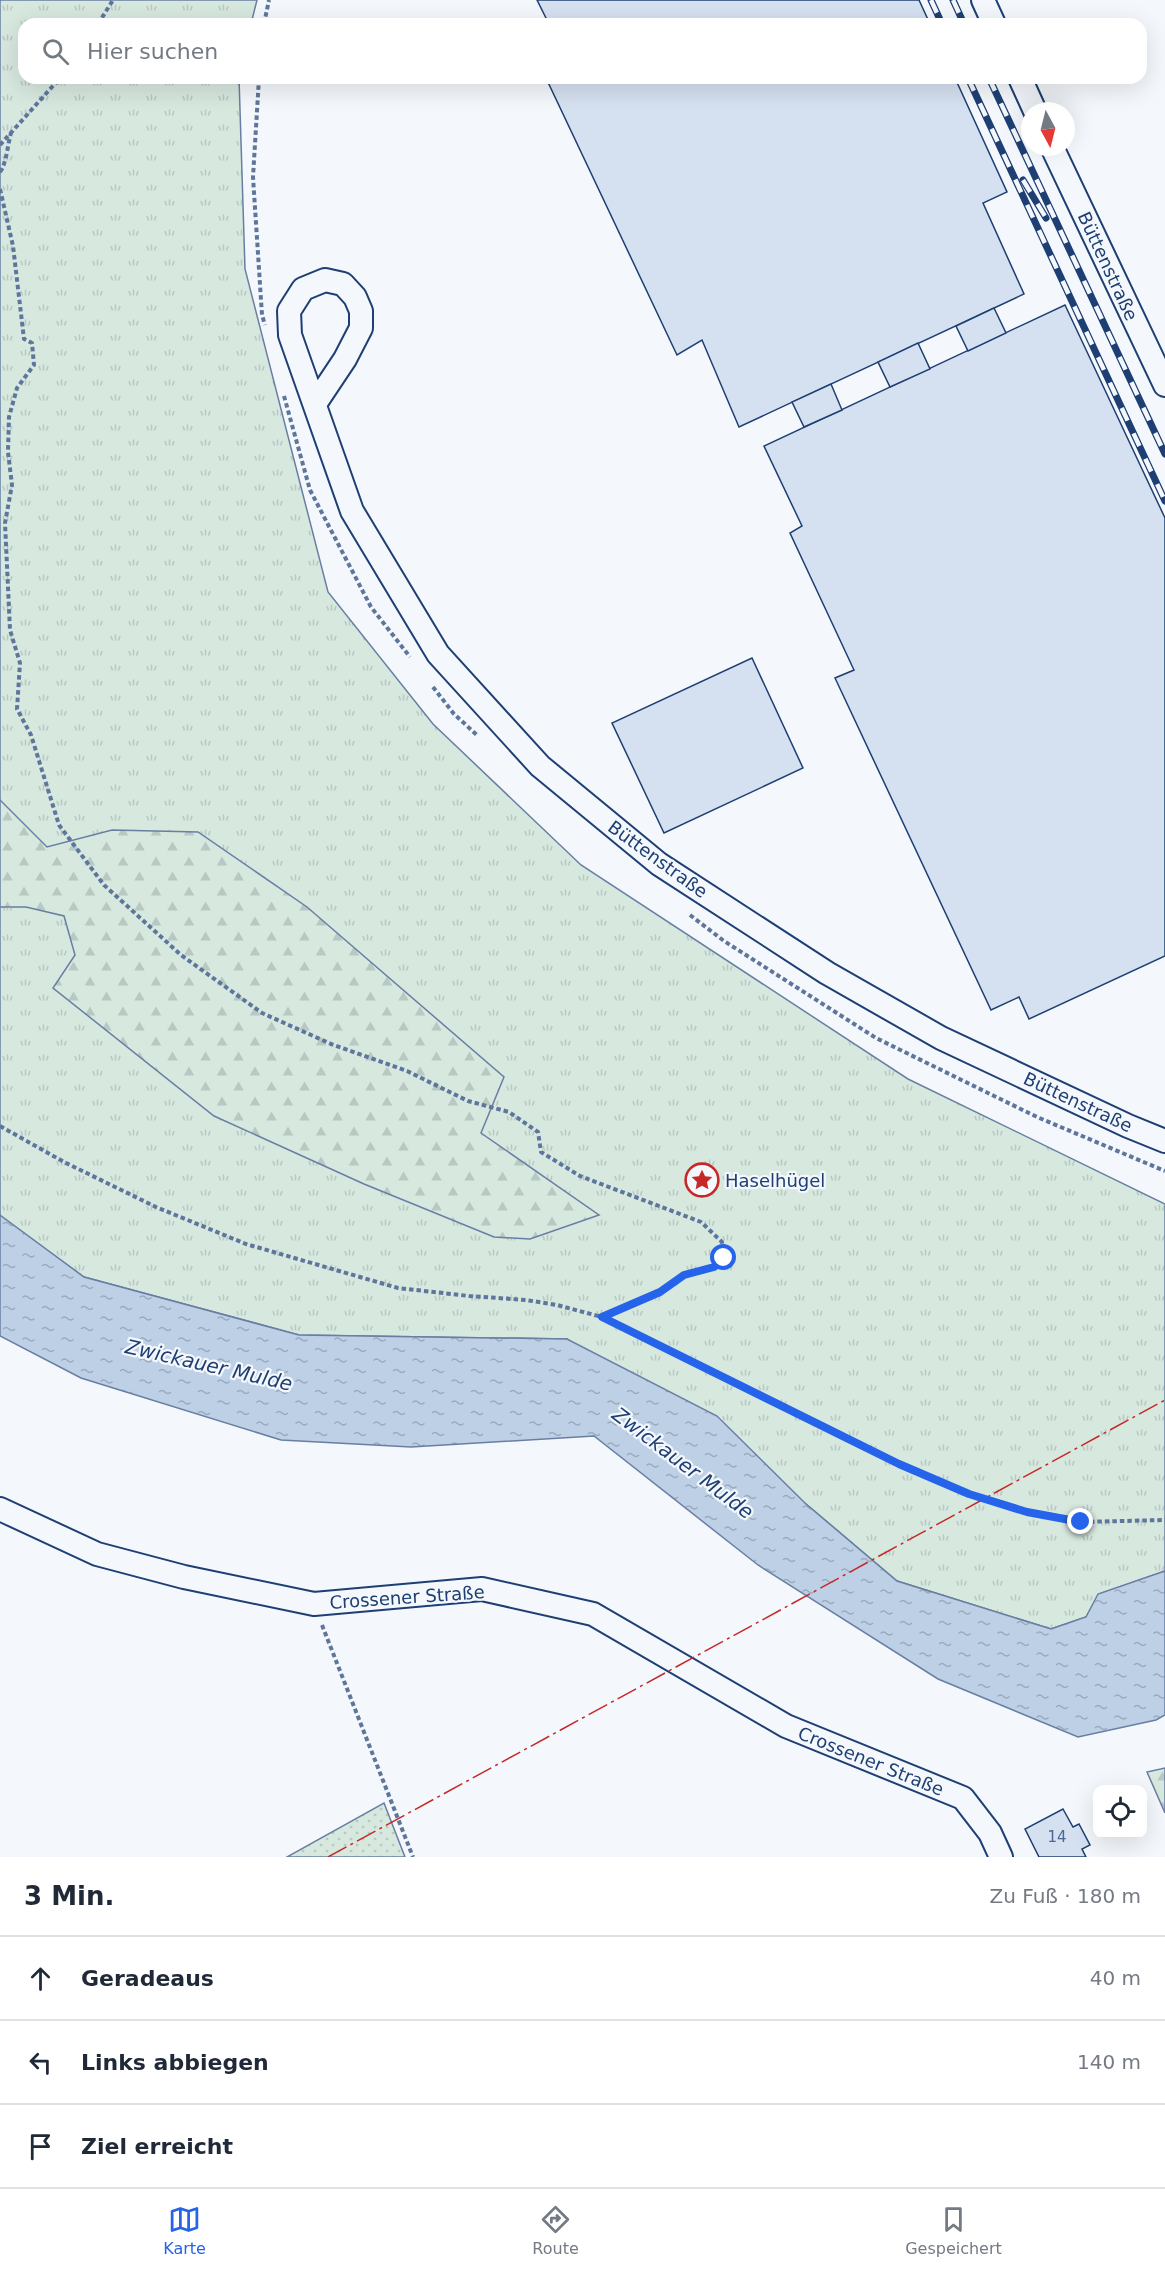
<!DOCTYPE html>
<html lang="de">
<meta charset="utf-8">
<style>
body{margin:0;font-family:"DejaVu Sans",sans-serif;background:#f6f6f7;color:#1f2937}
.controls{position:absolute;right:18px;bottom:18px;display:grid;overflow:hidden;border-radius:12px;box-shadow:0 6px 24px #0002}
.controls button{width:54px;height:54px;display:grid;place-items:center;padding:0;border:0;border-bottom:2px solid #e0e1e3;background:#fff;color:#1f2937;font:30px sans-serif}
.compass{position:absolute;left:1021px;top:102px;width:54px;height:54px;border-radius:50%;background:#fff;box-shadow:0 6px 24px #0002;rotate:173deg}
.stop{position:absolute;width:18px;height:18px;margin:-14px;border:4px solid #2563eb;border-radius:50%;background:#fff}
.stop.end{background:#2563eb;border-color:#fff;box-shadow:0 2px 6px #0008}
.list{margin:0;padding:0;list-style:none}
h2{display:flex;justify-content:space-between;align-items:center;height:78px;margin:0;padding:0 24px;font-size:26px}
h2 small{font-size:20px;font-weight:400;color:#747a83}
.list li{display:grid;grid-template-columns:39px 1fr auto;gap:18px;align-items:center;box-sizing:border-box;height:84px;padding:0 24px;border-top:2px solid #e0e1e3}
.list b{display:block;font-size:22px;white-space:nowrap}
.list em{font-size:20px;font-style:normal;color:#747a83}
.icon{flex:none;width:33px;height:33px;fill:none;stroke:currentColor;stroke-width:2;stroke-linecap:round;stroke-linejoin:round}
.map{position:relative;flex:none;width:1165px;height:1857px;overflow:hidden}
.search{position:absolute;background:#fff;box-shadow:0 6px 24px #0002;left:18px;right:18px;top:18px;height:66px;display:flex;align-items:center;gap:15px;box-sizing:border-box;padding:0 21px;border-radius:18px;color:#747a83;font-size:22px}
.sheet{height:330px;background:#fff}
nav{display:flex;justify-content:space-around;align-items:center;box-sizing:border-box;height:84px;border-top:2px solid #e0e1e3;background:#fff;font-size:16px;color:#747a83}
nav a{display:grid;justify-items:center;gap:3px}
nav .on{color:#2563eb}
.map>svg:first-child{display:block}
.grass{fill:url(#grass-tufts);stroke:#687fa3;stroke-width:1.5}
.forest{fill:url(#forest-firs);stroke:#687fa3;stroke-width:1.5}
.park{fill:url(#park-dots);stroke:#687fa3;stroke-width:1.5}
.water{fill:url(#water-ripples);stroke:#687fa3;stroke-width:1.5}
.building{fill:#d5e0f0;stroke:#1d3f73;stroke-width:1.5}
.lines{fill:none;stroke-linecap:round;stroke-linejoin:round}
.minor-casing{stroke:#1d3f73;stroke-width:26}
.path{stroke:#5e769c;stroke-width:4;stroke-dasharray:4.5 3;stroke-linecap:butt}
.minor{stroke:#f4f7fb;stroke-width:22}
.rail-casing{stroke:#1d3f73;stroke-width:7}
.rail{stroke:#f4f7fb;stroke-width:4.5;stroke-dasharray:14;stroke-linecap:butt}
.power{stroke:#c62828;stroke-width:1.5;stroke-dasharray:21 4.5 3 4.5;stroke-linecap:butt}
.route{stroke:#2563eb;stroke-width:8}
.labels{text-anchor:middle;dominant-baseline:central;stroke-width:4.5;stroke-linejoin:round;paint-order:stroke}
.number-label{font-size:15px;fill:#4b6792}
.street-label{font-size:18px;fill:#1d3f73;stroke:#f4f7fb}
.poi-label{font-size:18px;fill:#1d3f73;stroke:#f4f7fb;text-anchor:start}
.water-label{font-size:20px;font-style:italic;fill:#1d3f73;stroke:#f4f7fb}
</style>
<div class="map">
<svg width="1165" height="1857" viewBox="0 0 1165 1857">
<defs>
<pattern id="grass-tufts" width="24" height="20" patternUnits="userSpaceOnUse" patternTransform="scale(1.5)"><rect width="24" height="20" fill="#d7e8df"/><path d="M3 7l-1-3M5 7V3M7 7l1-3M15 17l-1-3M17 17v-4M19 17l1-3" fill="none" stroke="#b8c8c3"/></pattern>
<pattern id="forest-firs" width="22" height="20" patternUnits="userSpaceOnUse" patternTransform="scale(1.5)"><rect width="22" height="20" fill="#d7e8df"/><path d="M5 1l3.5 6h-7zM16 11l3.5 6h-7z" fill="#b8c8c3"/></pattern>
<pattern id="park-dots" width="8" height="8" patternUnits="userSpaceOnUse" patternTransform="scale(1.5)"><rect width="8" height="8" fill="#d7e8df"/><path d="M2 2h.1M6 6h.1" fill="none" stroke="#b8c8c3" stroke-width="1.8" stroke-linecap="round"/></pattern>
<pattern id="water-ripples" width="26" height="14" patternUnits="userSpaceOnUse" patternTransform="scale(1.5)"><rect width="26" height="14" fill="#bed0e5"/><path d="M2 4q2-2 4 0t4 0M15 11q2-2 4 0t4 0" fill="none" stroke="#9aaabe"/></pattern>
</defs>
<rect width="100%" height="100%" fill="#f4f7fb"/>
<polygon class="grass" points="0,0 257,0 251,24 24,24 24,78 239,78 245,269 328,592 433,724 581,865 908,1079 1165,1204 1165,1571 1099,1594 1086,1617 1051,1629 897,1581 806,1504 567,1339 299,1335 84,1277 0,1217"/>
<g class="forest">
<polygon points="0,800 47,847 112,830 198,832 307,907 504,1077 481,1133 599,1215 530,1239 494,1237 364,1184 214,1116 53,988 75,955 64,916 26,907 0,907"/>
<polygon points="1165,1768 1165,1813 1147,1772"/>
</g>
<polygon class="park" points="384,1803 405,1857 287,1857"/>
<polygon class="water" points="0,1215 84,1277 299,1335 567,1339 717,1416 806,1504 897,1581 1051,1629 1086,1617 1098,1594 1165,1571 1165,1715 1156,1720 1078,1737 938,1679 758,1565 594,1436 411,1447 281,1440 81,1378 0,1336"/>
<g class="building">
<polygon points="537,0 919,0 930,24 549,24"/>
<polygon points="546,78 955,78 1007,192 983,203 1024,294 739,427 702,340 677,355"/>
<polygon points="1065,305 1165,518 1165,956 1029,1019 1019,997 991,1010 835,678 854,670 790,533 802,526 764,446"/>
<polygon points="994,308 1006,333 968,351 956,326"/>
<polygon points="918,343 930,369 890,387 878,362"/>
<polygon points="831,384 842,410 804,427 792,402"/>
<polygon points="752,658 803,768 664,833 612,723"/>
<polygon points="1063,1809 1073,1827 1079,1824 1090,1845 1082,1849 1086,1857 1039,1857 1025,1829"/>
</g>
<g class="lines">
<g class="minor-casing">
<g id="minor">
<polyline points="983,0 994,24"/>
<polyline points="1020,78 1035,111"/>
<polyline points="1052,147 1165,385"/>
<polyline points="315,404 345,359 361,328 361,311 355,297 343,284 325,280 303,289 289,311 290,335 352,511 438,654 540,766 659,864 827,973 941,1038 1128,1126 1165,1141"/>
<polyline points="0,1509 97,1554 184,1577 314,1604 482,1589 593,1614 786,1726 963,1798 990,1833 1001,1857"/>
</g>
</g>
<g class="path">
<polyline points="98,24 113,0"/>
<polyline points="264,24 269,0"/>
<polyline points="259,78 253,177 262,315 265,325"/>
<polyline points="0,145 60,78"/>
<path d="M0 172C6 165 8 143 11 133"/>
<polyline points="0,189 13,246 24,339 32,343 34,365 17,388 9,417 8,452 12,485 5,523 10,630 20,663 17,709 31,735 59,825 104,885 181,955 262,1013 331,1044 407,1071 468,1101 509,1112 538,1132 541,1152 580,1176 701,1222 722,1242 724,1259 714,1267 684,1275 660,1292 602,1317"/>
<polyline points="284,396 310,490 371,607 410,657"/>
<polyline points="433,687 454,714 478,736"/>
<polyline points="690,915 724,941 876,1038 1037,1117 1165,1171"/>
<polyline points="0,1126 64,1162 156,1207 246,1244 398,1288 469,1296 526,1300 557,1305 602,1317 899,1464 969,1494 1027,1512 1081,1522 1165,1520"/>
<polyline points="322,1625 413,1857"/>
</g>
<use href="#minor" class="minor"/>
<g class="rail-casing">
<g id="rail">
<polyline points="931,0 942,24"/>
<polyline points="953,0 964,24"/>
<polyline points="968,78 1165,501"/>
<polyline points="989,78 1165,454"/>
<polyline points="1023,180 1046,218"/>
</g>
</g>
<use href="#rail" class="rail"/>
<polyline class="power" points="328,1857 1165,1400"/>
</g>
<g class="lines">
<polyline class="route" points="724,1258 714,1267 684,1275 660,1292 602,1317 899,1464 969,1494 1027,1512 1081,1522"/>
</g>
<defs>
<g id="sight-ring" transform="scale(1.725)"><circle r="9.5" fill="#f4f7fb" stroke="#c62828" stroke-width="1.5"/><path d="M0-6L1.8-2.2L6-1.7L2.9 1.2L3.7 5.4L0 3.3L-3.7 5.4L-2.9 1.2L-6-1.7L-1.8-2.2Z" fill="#c62828"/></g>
</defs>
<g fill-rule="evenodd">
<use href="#sight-ring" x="702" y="1180"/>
</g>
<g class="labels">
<g class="number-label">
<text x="1057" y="1837">14</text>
</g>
<g class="street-label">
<text transform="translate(1108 266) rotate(65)">Büttenstraße</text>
<text transform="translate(658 859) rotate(36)">Büttenstraße</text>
<text transform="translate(1078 1102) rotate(25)">Büttenstraße</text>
<text transform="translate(407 1597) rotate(-4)">Crossener Straße</text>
<text transform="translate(871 1761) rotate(22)">Crossener Straße</text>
</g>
<g class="poi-label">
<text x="725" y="1180">Haselhügel</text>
</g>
<g class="water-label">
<text transform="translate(209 1365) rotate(13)">Zwickauer Mulde</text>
<text transform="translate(683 1463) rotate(37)">Zwickauer Mulde</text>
</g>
</g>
</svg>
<div class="controls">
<button><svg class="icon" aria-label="locate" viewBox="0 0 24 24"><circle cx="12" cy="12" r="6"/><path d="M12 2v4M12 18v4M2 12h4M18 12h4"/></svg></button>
</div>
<svg class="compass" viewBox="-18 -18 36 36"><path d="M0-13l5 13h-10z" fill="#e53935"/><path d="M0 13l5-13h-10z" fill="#747a83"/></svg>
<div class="stop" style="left:724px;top:1258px"></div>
<div class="stop end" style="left:1081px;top:1522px"></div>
<div class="search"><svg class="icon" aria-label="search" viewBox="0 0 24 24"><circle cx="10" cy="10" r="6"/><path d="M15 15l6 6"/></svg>Hier suchen</div>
</div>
<section class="sheet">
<h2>3 Min.<small>Zu Fuß · 180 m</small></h2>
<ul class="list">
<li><svg class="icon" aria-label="ahead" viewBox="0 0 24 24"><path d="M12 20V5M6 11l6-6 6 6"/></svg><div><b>Geradeaus</b></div><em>40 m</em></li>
<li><svg class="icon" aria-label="left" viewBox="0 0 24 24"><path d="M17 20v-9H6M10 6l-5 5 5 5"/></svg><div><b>Links abbiegen</b></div><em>140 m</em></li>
<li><svg class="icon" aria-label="arrive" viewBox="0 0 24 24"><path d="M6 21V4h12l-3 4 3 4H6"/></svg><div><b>Ziel erreicht</b></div></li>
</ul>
</section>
<nav>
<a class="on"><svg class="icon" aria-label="map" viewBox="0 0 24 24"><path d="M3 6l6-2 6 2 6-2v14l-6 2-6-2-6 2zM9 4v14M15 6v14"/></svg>Karte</a>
<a><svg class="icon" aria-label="directions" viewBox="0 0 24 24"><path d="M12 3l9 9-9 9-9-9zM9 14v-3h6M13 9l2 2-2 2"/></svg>Route</a>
<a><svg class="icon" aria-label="saved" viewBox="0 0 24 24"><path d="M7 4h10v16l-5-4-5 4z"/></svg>Gespeichert</a>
</nav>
